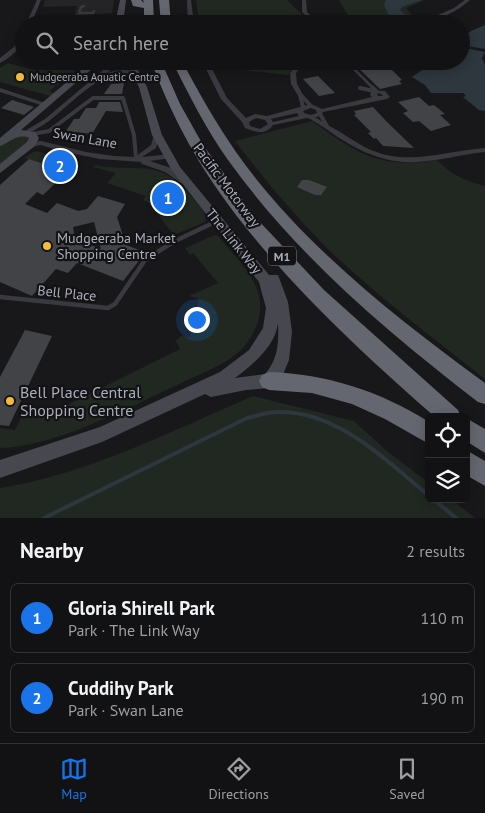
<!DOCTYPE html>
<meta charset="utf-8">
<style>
body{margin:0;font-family:"PT Sans",sans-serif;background:#1f2022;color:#f1f3f6}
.controls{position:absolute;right:15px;bottom:15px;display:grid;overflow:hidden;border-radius:8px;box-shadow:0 2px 12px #0003}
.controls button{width:45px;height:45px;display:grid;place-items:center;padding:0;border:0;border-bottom:1px solid #313234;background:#121214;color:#f1f3f6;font:25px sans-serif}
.you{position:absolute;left:196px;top:319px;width:18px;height:18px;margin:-12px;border:4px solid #fff;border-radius:50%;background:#1a73e8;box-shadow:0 0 0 8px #1a73e833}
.badge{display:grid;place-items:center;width:32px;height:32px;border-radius:50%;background:#1a73e8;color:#fff;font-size:16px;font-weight:700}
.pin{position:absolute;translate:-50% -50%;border:2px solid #fff;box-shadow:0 1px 5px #0006}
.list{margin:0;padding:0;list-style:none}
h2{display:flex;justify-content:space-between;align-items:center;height:65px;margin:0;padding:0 20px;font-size:21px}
h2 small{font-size:16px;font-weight:400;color:#9c9ea0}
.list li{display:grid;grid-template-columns:32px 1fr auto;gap:15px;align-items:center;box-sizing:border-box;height:70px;margin:0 10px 10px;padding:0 10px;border:1px solid #313234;border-radius:8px}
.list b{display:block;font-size:19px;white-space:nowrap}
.list p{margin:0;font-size:16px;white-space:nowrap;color:#9c9ea0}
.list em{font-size:16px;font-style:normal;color:#9c9ea0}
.icon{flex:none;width:28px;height:28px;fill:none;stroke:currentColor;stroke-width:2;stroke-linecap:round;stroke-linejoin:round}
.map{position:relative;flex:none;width:485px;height:518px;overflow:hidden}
.search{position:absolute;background:#121214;box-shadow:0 2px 12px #0003;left:15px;right:15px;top:15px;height:55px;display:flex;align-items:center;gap:12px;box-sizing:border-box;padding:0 18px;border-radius:28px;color:#9c9ea0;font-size:19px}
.sheet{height:225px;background:#121214}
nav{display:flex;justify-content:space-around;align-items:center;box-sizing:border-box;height:70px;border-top:1px solid #313234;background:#121214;font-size:14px;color:#9c9ea0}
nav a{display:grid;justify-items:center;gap:2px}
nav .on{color:#1a73e8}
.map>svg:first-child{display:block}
.built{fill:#242427}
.green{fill:#202821}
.water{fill:#2e363e}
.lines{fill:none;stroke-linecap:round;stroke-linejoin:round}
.stream{stroke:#2e363e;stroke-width:4}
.building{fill:#424347;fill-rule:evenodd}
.lane-far2{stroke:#39393f;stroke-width:2.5}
.lane-far1{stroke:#39393f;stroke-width:4}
.lane{stroke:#39393f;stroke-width:4.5}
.street{fill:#39393f;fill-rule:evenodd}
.secondary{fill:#47484f;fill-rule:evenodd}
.highway{fill:#656770;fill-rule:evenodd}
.poi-dot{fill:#f2bc38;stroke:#131315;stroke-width:2}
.labels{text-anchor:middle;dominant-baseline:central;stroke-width:4.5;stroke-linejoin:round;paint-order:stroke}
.far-poi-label{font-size:11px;fill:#aaaeba;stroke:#131315;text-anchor:start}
.shield{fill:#131315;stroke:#7d8088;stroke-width:1}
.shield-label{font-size:12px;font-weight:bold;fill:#aaaeba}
.street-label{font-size:14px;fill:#aaaeba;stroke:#131315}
.poi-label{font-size:14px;fill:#aaaeba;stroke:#131315;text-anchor:start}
.near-poi-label{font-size:16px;fill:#aaaeba;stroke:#131315;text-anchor:start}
</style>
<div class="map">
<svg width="485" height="518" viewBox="0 0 485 518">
<rect width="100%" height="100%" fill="#18181a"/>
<polygon class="built" points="45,0 114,0 112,13 75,15 77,6 43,7"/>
<g class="green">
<polygon points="196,0 287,0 312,24 199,24"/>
<polygon points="339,0 425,0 406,8 414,17 413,24 353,24"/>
<polygon points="212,61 297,61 288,75 214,67"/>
<polygon points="8,63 37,71 47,63 76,71 49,91 54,93 50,96 0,82 0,68"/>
<path d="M312 121C358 154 378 169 437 160 451 175 466 181 485 186V379C433 338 380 298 332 253 296 218 265 180 235 141Z"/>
<polygon points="22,135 28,138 29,141 0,167 0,145 9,138"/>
<polygon points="35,151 77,160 66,171 24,158"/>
<path d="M95 165C136 173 161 157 191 196 197 203 205 211 206 219L205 222 174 235 148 202 143 200 146 196 107 183 116 173 93 167Z"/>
<path d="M215 235 219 237C236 258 263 282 260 311 258 330 247 347 231 358 216 369 194 376 177 385 127 408 55 447 0 448V428L15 430 25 410 51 413 180 349 176 341 181 336 190 337 199 299 189 296 218 283 193 253 190 255 185 248Z"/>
<path d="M253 396 354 421 388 452 429 483V499H451L475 518H0V488C85 475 174 430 253 396Z"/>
</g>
<g class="water">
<polygon points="386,0 422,0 402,7 400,10 407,16 398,19 388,14 384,5"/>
<polygon points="485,25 485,49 461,45 461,40 471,31"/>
<polygon points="461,47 485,52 482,58 485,65 485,111 479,110 463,97 466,96 463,93 431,93 425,85 412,77 428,66 418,61 461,61"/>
</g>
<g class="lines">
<g class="stream">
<polyline points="433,499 456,518"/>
<path d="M44 518 247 418C257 416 267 412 277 412 337 410 387 461 429 496"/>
</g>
</g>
<g class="building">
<polygon points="76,14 79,16 94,16 92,24 75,24"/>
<polygon points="55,61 89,61 78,70 55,64"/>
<polygon points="351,61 385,63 402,80 399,81 402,84 380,89"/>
<polygon points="318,76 335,93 319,96 303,79"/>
<polygon points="124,83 122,94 104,94 111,84"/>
<polygon points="419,97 429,106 434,105 445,114 440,115 451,125 431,131 419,121 413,122 403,113 408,111 398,102"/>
<polygon points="12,100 34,107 24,115 1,108"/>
<polygon points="99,102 120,102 123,112 106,111 92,134 66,131 74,119 79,119 86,108 96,108"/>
<polygon points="373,107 387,122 414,148 383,146 376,138 374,139 368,133 371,132 354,115 356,114 354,111"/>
<path d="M29 159 67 172 43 195 37 192 25 204 47 213 57 203 78 211 87 209 98 196 125 204 117 217 126 245 142 251 138 262 123 281 77 263 68 273 56 269 32 296 0 282V185ZM94 222 101 249 75 239 73 227Z"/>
<polygon points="302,180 309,180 327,187 321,195 315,195 297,187"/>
<polygon points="25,330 52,336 9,426 0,425 0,377"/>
</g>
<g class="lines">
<g class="lane-far2">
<polyline points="84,6 81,7 79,13 93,13 94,11"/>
<polyline points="346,61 373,88"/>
</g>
<g class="lane-far1">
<polyline points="372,87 376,91"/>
<polyline points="360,88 374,91"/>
<polyline points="299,93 311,106"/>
<polyline points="300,95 303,107"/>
<polyline points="320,114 327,126"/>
<polyline points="311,117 327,127"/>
<polyline points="32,134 49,131 93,98 123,98 134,135 136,158"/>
</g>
<polyline class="lane" points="0,297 108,308 115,304 145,260 173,242 217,221"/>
<g class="street">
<polygon points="37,0 41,0 31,24 26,24"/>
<polygon points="187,0 191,0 194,24 188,24"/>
<polygon points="302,0 306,0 307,12 319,24 314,24 302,12"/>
<path d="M465 0H470C458 11 433 24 417 24L454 8Z"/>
<path d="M24 32C24 46 12 57 0 63V58L14 47 21 34Z"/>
<path d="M114 61H121L107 73C119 69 131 68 141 76L138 78C133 76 129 73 123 73 96 72 64 113 40 127 34 130 29 135 23 134V132L45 119Z"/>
<path d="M202 61H208L227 98 246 118 255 114 267 116 311 104 322 109 372 97 370 95 372 90 385 91 390 97 387 99 323 112 322 115 311 119 307 118 273 125C265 136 256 132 245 128L242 122 221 99ZM377 93 381 94 383 96H378ZM311 108 316 110 317 113 311 115 304 113 303 111ZM297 113 299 116 273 122 271 119ZM256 118 265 120 268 124 260 129 250 126 249 122Z"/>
<polygon points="300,61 306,61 296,73 297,84 302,93 299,95 297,94 291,84 290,73"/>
<polygon points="0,88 48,104 49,105 46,107 44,106 0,92"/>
<path d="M327 125C341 131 355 143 371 150 409 166 446 151 485 148V152C462 154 440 161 416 162 382 164 352 148 325 128V126Z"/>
<polygon points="157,133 160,135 156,148 142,157 171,154 171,158 150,161 171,168 187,179 188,181 187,183 181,183 165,172 142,164 141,162 100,159 60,151 41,145 30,147 26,145 32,142 41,141 86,152 114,156 135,157 151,145 154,135"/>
</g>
<g class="secondary">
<polygon points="120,0 126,0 123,24 115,24"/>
<path d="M92 61H101L21 130 35 132 39 138 35 146 0 173V164L27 142 29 138C17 133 11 142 0 146V138Z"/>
<path d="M125 61H133L147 87 162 135 180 167 269 275H278L288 302 292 332 289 360 282 377 274 386 269 388 246 390 211 397 205 394 102 442 0 478V460L100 427 220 372 249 350 263 328 266 308 259 282 171 169 152 135 139 87ZM278 323C279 342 278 360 265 374L235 378C253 364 275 347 278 323Z"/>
</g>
<g class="highway">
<polygon points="131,0 141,0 144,3 143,0 153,0 154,24 144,24 144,8 133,6"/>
<polygon points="159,0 169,0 171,24 161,24"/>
<path d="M151 61H161L180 104 203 145 258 220 324 290 458 410 461 417H435C348 341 245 245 189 144 174 117 162 90 151 61Z"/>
<path d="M172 61H182C199 93 216 123 236 152 300 243 396 318 485 383V404L478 402C386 331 296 255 228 160 206 129 189 95 172 61Z"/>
<path d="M269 372C327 374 380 391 429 422V444L385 419 352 404 312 393 269 390 262 387 259 381 262 375Z"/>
<polygon points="466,418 485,429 485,453 466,441"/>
<polygon points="466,450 485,461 485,486 466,475"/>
</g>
</g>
<g class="poi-dot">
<circle cx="20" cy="77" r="5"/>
<circle cx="47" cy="246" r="5"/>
<circle cx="10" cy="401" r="5"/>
</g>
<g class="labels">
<g class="far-poi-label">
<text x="30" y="77">Mudgeeraba Aquatic Centre</text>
</g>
<rect class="shield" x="268" y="246.5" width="28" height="19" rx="4"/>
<g class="shield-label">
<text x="282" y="256">M1</text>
</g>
<g class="street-label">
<text transform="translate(85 138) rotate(10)">Swan Lane</text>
<text transform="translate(227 185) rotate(53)">Pacific Motorway</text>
<text transform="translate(234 241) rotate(51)">The Link Way</text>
<text transform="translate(67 293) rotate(6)">Bell Place</text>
</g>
<g class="poi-label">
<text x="57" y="238">Mudgeeraba Market<tspan x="57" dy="16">Shopping Centre</tspan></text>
</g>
<g class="near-poi-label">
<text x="20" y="392">Bell Place Central<tspan x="20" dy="18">Shopping Centre</tspan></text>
</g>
</g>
</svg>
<div class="controls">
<button><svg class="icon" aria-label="locate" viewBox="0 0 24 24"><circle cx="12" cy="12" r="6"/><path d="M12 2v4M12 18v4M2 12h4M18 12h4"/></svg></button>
<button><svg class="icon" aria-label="layers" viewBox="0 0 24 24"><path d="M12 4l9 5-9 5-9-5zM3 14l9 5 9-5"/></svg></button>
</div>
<div class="you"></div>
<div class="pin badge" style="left:168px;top:198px">1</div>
<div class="pin badge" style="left:60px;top:166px">2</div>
<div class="search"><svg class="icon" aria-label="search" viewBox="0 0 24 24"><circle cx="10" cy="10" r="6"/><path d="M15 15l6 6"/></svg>Search here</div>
</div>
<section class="sheet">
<h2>Nearby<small>2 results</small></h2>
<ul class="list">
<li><span class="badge">1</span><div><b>Gloria Shirell Park</b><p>Park · The Link Way</p></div><em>110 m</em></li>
<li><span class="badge">2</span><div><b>Cuddihy Park</b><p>Park · Swan Lane</p></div><em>190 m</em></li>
</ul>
</section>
<nav>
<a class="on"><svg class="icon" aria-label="map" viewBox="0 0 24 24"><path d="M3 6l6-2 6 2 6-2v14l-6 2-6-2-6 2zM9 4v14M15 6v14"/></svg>Map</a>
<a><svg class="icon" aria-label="directions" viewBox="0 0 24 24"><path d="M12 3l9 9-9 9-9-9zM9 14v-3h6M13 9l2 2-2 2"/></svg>Directions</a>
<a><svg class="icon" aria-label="saved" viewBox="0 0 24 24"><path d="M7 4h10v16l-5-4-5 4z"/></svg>Saved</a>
</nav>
